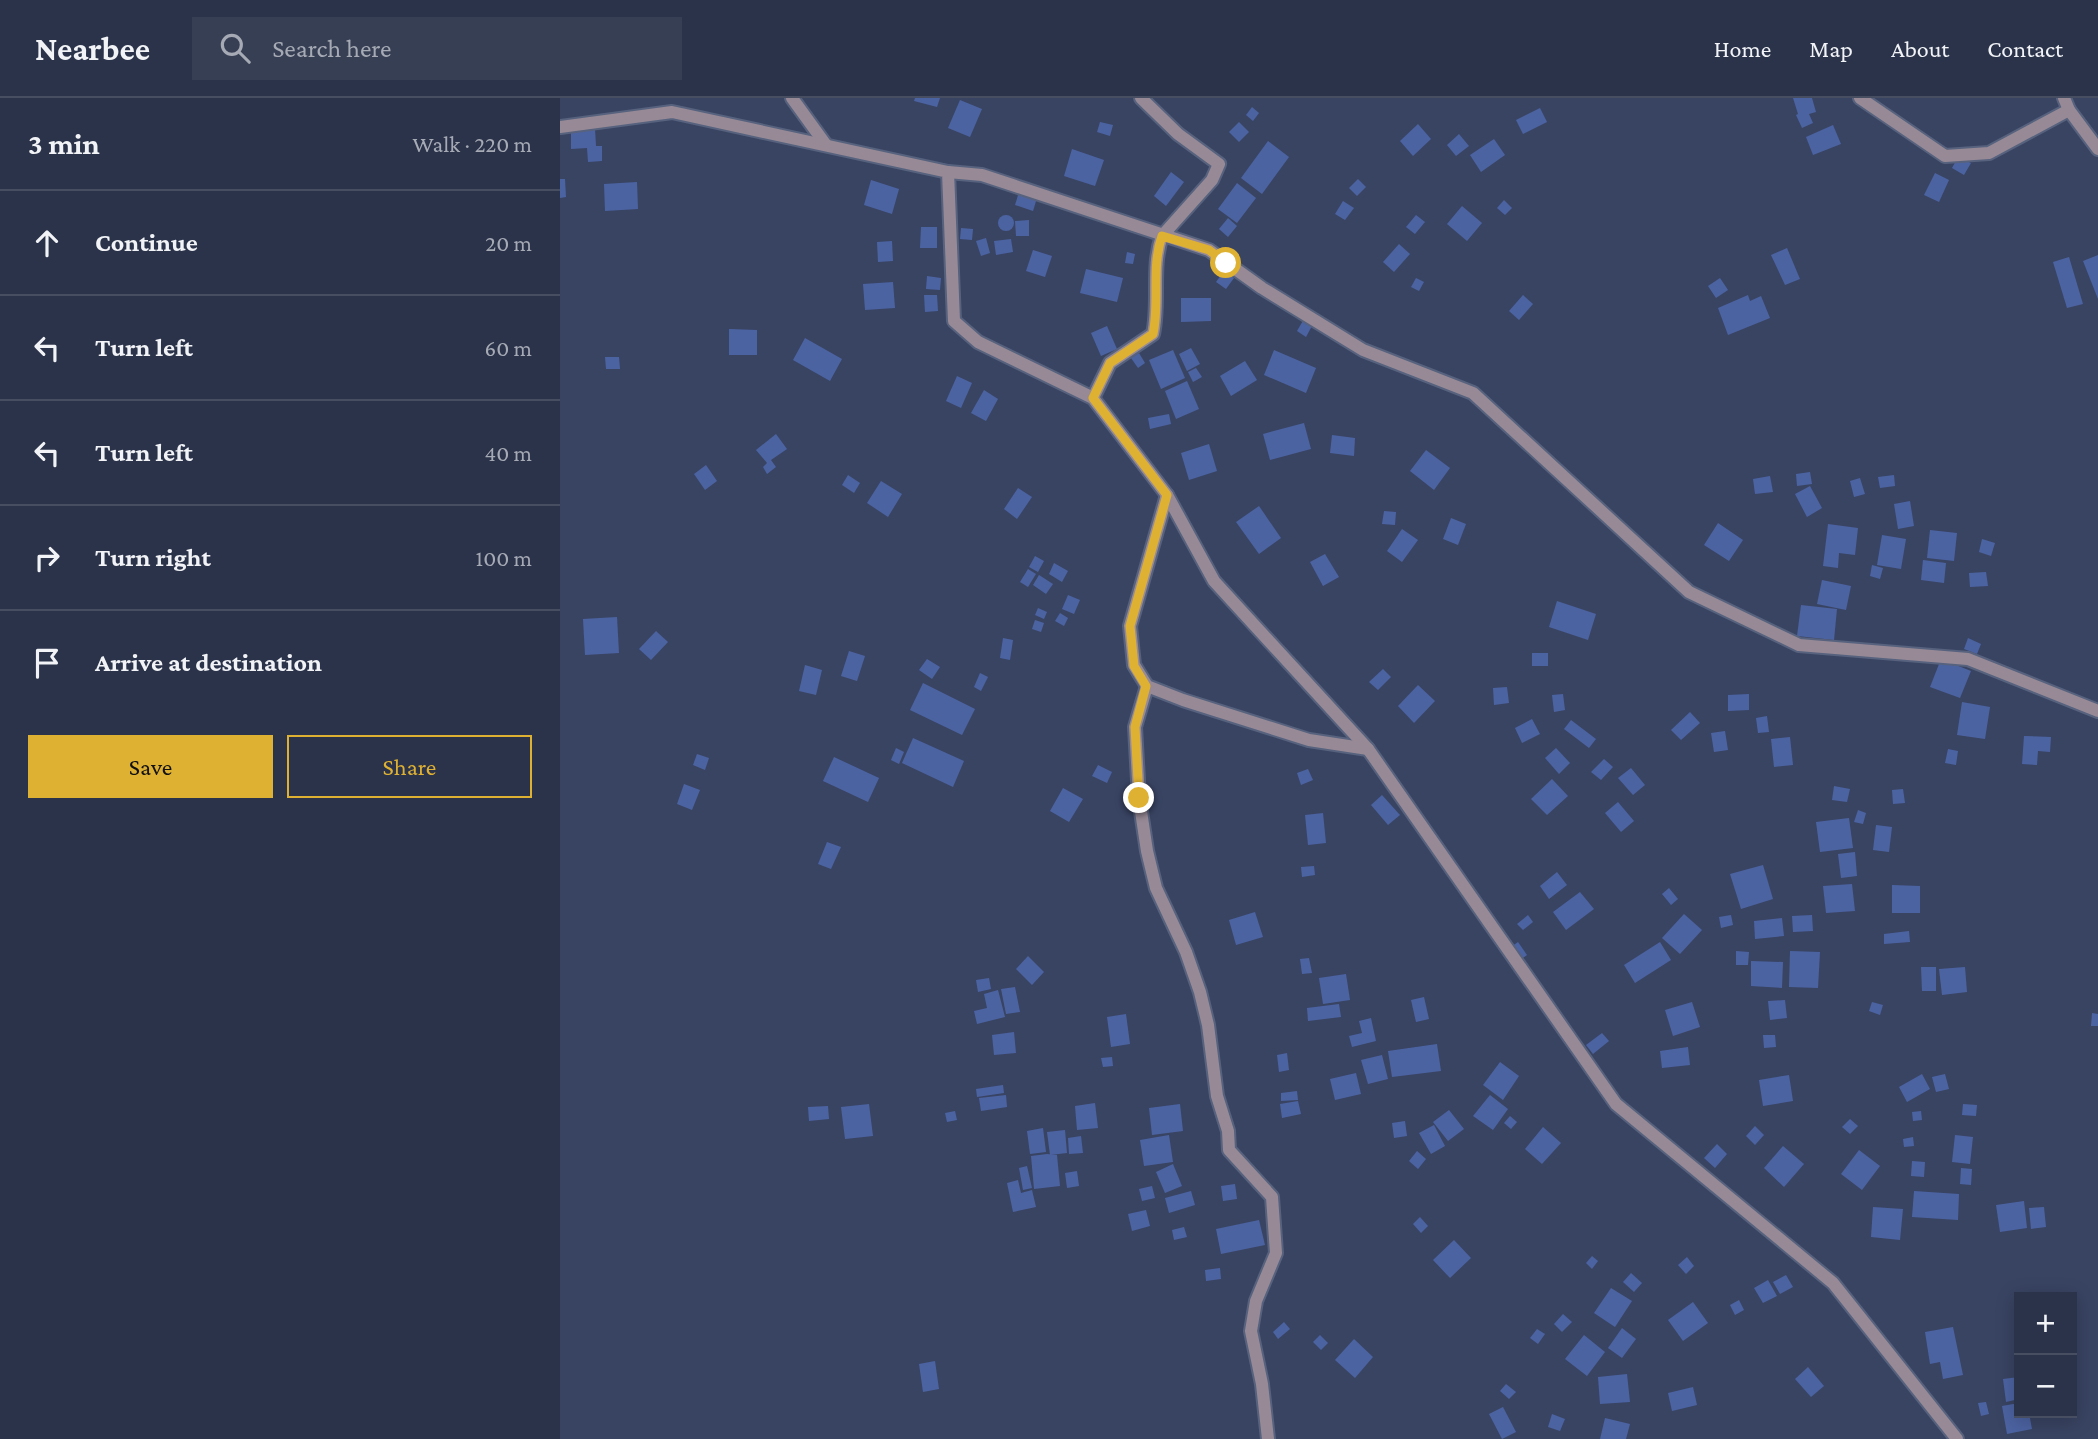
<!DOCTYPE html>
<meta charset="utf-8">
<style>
body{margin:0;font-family:"Crimson Pro",serif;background:#373f54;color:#f1f3f6}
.controls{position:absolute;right:21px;bottom:21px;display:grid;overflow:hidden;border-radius:0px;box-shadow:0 4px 18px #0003}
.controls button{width:63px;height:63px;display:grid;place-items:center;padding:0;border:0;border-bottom:2px solid #474e62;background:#2b334a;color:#f1f3f6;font:35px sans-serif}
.stop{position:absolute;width:21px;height:21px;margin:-16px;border:5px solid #deb133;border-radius:50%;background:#fff}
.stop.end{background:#deb133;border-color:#fff;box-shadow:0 2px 7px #0008}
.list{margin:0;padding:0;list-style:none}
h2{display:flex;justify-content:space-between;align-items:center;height:91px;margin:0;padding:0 28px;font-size:30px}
h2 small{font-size:23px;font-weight:400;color:#a6aab5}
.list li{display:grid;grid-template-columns:46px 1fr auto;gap:21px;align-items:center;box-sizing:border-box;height:105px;padding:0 28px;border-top:2px solid #474e62}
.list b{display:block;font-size:26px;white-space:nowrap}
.list em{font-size:23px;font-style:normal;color:#a6aab5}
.actions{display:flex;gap:14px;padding:21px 28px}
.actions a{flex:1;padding:16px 0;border:2px solid #deb133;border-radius:0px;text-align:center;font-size:24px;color:#deb133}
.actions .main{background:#deb133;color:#111}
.icon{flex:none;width:38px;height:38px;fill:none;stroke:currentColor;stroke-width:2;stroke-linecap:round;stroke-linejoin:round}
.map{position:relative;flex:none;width:1538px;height:1341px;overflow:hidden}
header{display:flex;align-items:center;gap:42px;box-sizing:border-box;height:98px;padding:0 35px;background:#2b334a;border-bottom:2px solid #474e62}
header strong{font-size:33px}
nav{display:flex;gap:38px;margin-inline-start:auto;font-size:24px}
.search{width:490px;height:63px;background:#373f54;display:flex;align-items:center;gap:18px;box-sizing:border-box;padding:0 24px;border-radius:0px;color:#a6aab5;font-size:26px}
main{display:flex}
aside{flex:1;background:#2b334a}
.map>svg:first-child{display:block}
.building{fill:#4c63a2}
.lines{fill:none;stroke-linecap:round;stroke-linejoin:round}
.minor-casing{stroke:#57627e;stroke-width:16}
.minor{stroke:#978a96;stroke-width:12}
.route{stroke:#deb133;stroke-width:9}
</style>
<header>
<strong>Nearbee</strong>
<div class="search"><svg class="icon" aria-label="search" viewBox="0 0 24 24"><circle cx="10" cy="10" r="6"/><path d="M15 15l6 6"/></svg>Search here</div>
<nav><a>Home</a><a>Map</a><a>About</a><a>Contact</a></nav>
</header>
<main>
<aside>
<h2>3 min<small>Walk · 220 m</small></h2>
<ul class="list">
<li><svg class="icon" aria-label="ahead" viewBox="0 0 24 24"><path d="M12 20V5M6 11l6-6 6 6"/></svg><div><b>Continue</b></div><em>20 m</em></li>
<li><svg class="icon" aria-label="left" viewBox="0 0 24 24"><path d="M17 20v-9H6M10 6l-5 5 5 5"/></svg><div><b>Turn left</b></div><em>60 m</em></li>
<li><svg class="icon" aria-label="left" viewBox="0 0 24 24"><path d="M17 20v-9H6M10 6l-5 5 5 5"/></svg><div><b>Turn left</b></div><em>40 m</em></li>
<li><svg class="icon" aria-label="right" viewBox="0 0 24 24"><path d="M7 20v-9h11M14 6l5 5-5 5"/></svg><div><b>Turn right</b></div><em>100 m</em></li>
<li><svg class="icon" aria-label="arrive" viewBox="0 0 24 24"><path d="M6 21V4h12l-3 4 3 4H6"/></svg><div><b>Arrive at destination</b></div></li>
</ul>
<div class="actions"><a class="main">Save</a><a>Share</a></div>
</aside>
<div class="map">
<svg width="1538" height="1341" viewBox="0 0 1538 1341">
<rect width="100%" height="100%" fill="#394463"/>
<g class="building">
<polygon points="355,0 380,0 377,9 354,3"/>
<polygon points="1233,0 1252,0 1256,14 1249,16 1253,25 1242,30 1236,17 1238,16"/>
<polygon points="400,2 422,11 410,39 388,30"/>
<polygon points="692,9 699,15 693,23 686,17"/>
<polygon points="980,10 987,24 963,36 956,22"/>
<polygon points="540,24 553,27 550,38 537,34"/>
<polygon points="679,24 689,34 679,44 669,34"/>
<polygon points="858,26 871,41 853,58 840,43"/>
<polygon points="1273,27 1281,46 1253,57 1246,39"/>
<polygon points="35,31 36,48 42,48 42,63 28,64 27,50 11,51 11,32"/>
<polygon points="899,36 909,48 896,58 887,47"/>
<polygon points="934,41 945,57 921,74 910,57"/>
<polygon points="708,43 729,59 702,96 681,80"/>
<polygon points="512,51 544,62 535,88 504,78"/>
<polygon points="1398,59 1411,65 1404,77 1392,70"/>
<polygon points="611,74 624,84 606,108 594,98"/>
<polygon points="1375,75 1389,82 1379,104 1364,97"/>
<polygon points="0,81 5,81 6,99 0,100"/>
<polygon points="798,81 806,89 797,98 789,90"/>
<polygon points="311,82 339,91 332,116 304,107"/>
<polygon points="77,84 78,111 45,113 44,86"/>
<polygon points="677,85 696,100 677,125 658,111"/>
<polygon points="459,94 477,100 473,113 455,107"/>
<polygon points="944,102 952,110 945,117 937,110"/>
<polygon points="783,103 794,110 785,122 775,116"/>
<polygon points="902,108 922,125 907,143 887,126"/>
<polygon points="856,117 865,124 855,136 846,129"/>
<circle cx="446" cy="125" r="8"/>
<polygon points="668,120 677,128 668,139 659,131"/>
<polygon points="469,122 469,138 456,138 455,123"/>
<polygon points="361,129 377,129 377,150 360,150"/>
<polygon points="401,130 413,131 412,142 400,141"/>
<polygon points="426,140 430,155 421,158 416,143"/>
<polygon points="451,141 453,154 436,157 434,143"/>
<polygon points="332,143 333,163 318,164 317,144"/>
<polygon points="839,146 850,156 834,174 823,164"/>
<polygon points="1227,150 1240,181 1225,187 1211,157"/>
<polygon points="473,152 492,158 485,179 466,173"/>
<polygon points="567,154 575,156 573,166 565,165"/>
<polygon points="1538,157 1538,201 1523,163"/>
<polygon points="1509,159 1523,206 1507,210 1493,164"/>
<polygon points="526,171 563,180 557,204 520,195"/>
<polygon points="664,173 674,180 666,191 656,184"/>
<polygon points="367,178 381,180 380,192 366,191"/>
<polygon points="856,180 864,184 859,193 851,189"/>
<polygon points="1160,180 1168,192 1156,200 1148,188"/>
<polygon points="333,184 335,210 305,212 303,186"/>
<polygon points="364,197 377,197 378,213 365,214"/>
<polygon points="963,197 973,206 959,222 949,213"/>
<polygon points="1188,197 1190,203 1201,198 1210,220 1168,237 1158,210"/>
<polygon points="621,200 651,200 651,223 621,224"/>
<polygon points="744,221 753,226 746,239 737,233"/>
<polygon points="547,228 557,251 541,258 531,235"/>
<polygon points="169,231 197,232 197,257 169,257"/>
<polygon points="245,240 282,261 270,283 233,262"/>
<polygon points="631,250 640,266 627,273 619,256"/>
<polygon points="613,252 625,280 601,291 589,262"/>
<polygon points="714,252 756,270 746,295 704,277"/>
<polygon points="579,255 585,265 578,270 571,260"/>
<polygon points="45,259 59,259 60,271 46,271"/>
<polygon points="685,263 697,282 671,298 660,278"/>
<polygon points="636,270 642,279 633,284 628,274"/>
<polygon points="397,278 412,285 401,310 386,303"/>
<polygon points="627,283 639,311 616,321 605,293"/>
<polygon points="424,292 438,301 426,323 411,315"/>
<polygon points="609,316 611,326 590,331 588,320"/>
<polygon points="744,325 751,351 710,362 703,336"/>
<polygon points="216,336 227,351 211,362 216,369 207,376 203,369 207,365 196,352"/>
<polygon points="772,337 795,340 794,358 770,355"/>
<polygon points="649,346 657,373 629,382 621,355"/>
<polygon points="866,352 890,370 874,392 850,373"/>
<polygon points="146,367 157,383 145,392 134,376"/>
<polygon points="1250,374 1252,386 1237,388 1236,376"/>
<polygon points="288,377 300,385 294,395 282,387"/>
<polygon points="1334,377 1335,388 1320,390 1318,379"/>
<polygon points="1210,378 1213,394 1195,396 1193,381"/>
<polygon points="1300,380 1305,396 1294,399 1290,383"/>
<polygon points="321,383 342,396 328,419 307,405"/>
<polygon points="1250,388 1262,410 1247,419 1235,396"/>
<polygon points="458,390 472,399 457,421 444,411"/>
<polygon points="1350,403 1354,428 1338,431 1334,406"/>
<polygon points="699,408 721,440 699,456 676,424"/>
<polygon points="824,413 836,414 835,427 822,426"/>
<polygon points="891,420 906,426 898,447 883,441"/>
<polygon points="1158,425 1183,442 1169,463 1144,447"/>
<polygon points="1268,426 1298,430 1295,457 1279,455 1278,470 1263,468"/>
<polygon points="842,431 858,442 842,464 827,453"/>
<polygon points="1370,432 1397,435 1394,463 1367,460"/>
<polygon points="1322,437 1346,441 1341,471 1317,467"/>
<polygon points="1422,441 1435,445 1431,458 1419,454"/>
<polygon points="765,456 779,479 763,488 750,464"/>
<polygon points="475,458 484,463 478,474 469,469"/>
<polygon points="1363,462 1386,465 1384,485 1361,482"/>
<polygon points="494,465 508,473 502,484 489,476"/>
<polygon points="1312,467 1323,470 1320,481 1310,478"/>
<polygon points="468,471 476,476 468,489 460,484"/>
<polygon points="1426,474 1428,488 1410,489 1409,475"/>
<polygon points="479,477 493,486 486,496 473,487"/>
<polygon points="1262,482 1291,488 1286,512 1257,506"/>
<polygon points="508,497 520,502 514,516 502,511"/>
<polygon points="997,503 1036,516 1028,542 989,529"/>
<polygon points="1241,507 1277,511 1274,542 1237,538"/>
<polygon points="478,510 487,514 484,521 475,517"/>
<polygon points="500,515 508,520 504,528 495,523"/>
<polygon points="57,519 59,555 25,557 23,521"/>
<polygon points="475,522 484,525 481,534 472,531"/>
<polygon points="96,533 108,544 91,562 79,551"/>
<polygon points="443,540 453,542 450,562 440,560"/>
<polygon points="1408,540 1421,546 1417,556 1404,551"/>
<polygon points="289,553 305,558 297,583 281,578"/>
<rect x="972" y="555" width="16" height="13"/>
<polygon points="367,561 380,569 372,581 359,572"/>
<polygon points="1381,561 1411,573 1400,600 1370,589"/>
<polygon points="245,567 262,572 256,597 239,593"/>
<polygon points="823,571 831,579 818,592 809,584"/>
<polygon points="420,575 428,579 421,593 414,589"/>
<polygon points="363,585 415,611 402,637 350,612"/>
<polygon points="858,587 875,603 854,625 838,608"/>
<polygon points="947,589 949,605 934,607 933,590"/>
<polygon points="1003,596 1005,612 994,614 992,597"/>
<polygon points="1189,596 1189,612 1168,613 1168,597"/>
<polygon points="1402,604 1430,609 1425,641 1397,637"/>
<polygon points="1130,614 1140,625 1121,642 1111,632"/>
<polygon points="1207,618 1209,634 1198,635 1196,620"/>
<polygon points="972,621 980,636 962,645 955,630"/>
<polygon points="1011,622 1036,641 1029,650 1004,631"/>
<polygon points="1165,633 1168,652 1154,654 1151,635"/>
<polygon points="1464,638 1491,639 1490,654 1478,653 1477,667 1462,666"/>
<polygon points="1230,639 1233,667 1214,669 1211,641"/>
<polygon points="353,640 404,663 393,689 342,665"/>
<polygon points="336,650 344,654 339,666 331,662"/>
<polygon points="996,650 1010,665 999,676 985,660"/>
<polygon points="1388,651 1398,653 1396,667 1385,665"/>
<polygon points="137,656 149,660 145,672 133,667"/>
<polygon points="274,659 319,680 308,704 263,683"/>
<polygon points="1044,661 1053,669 1041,682 1031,674"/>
<polygon points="538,667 552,674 547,685 532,678"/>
<polygon points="1071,670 1085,687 1073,697 1058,680"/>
<polygon points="748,671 753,682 741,687 737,675"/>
<polygon points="992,681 1008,698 987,717 971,701"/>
<polygon points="124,686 140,692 132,712 117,706"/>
<polygon points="1274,688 1290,691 1287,704 1272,702"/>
<polygon points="503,690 523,701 509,724 490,713"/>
<polygon points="1343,691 1345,705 1333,706 1332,692"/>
<polygon points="822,697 840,717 828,727 811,707"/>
<polygon points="1058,704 1074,723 1061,734 1045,715"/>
<polygon points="1298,712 1306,715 1303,726 1294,724"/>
<polygon points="763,715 766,745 748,747 745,717"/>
<polygon points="1289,720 1293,750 1260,754 1256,724"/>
<polygon points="1316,727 1332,729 1329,754 1313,752"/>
<polygon points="267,744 281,749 271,771 258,766"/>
<polygon points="1295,754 1297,778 1281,780 1278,756"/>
<polygon points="1203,767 1213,801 1181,811 1170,776"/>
<polygon points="754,768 755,777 742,779 741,769"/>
<polygon points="997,774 1007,787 989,801 980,788"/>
<polygon points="1292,786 1295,813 1266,815 1263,788"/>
<polygon points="1332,787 1360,788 1360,815 1332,815"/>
<polygon points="1109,790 1118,801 1111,807 1102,796"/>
<polygon points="1020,794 1034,811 1006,832 993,814"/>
<polygon points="695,814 703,839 676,847 669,822"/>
<polygon points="1124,816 1142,832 1120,856 1102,840"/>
<polygon points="968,817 973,824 963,832 957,826"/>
<polygon points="1171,817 1173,827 1161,830 1159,819"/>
<polygon points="1252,817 1253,833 1233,834 1232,818"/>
<polygon points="1222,820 1224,838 1195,841 1194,823"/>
<polygon points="1349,833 1350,844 1324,846 1324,836"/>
<polygon points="958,844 967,857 953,867 944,854"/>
<polygon points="1100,844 1111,862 1075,885 1064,867"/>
<polygon points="1176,853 1189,854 1188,867 1176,867"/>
<polygon points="1230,853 1260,854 1258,890 1229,889"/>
<polygon points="468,858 484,874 472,887 456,871"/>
<polygon points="749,860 752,875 742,876 740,861"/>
<polygon points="1191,863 1223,864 1222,890 1191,888"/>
<polygon points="1361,869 1376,869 1376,893 1362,893"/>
<polygon points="1405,869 1407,894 1382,897 1379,871"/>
<polygon points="786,876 790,902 763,906 759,880"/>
<polygon points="429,880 431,891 418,894 416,882"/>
<polygon points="455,889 460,914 446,916 441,891"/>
<polygon points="438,892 445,919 417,926 414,913 427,910 424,896"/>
<polygon points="864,899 869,921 856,924 851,902"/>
<polygon points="1225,902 1227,920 1210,922 1208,903"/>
<polygon points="1132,904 1140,929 1113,938 1105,912"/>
<polygon points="1312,904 1323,907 1320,917 1309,913"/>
<polygon points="779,906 781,919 748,923 747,910"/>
<polygon points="1532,915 1538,916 1538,928 1531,928"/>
<polygon points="566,916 570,946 551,949 547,919"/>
<polygon points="811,920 816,943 792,949 789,938 802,935 799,923"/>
<polygon points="454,934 456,955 434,957 432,937"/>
<polygon points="1042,935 1049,943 1033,956 1026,947"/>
<polygon points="1203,937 1215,937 1216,949 1204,950"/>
<polygon points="877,946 881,973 832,979 828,953"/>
<polygon points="1128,949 1130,967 1102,970 1100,953"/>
<polygon points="727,955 729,972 719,974 717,957"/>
<polygon points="822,957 828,981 808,986 801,962"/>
<polygon points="552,959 553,968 543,969 541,960"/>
<polygon points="940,964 959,978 943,1002 923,987"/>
<polygon points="796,975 801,996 775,1002 770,981"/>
<polygon points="1362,976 1370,991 1347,1004 1339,989"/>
<polygon points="1385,976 1389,991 1376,994 1372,979"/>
<polygon points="1229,977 1233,1003 1203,1008 1199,982"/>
<polygon points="443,987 444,995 417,999 416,991"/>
<polygon points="737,993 738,1002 721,1003 721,995"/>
<polygon points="446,997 447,1009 421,1013 419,1000"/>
<polygon points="930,997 948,1011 933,1032 913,1018"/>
<polygon points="738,1003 741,1016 722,1020 720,1006"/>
<polygon points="535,1005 538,1030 517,1032 515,1008"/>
<polygon points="309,1006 313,1038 285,1041 281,1009"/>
<polygon points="620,1006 623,1033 592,1037 589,1010"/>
<polygon points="1403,1006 1417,1007 1416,1018 1402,1017"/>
<polygon points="268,1008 269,1021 249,1023 248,1009"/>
<polygon points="889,1012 904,1031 888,1043 873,1024"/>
<polygon points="395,1013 397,1022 387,1024 385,1015"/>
<polygon points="1361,1013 1362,1022 1353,1023 1352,1014"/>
<polygon points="950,1018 957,1024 951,1031 944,1025"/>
<polygon points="1290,1021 1298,1028 1290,1036 1282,1029"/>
<polygon points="845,1023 847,1038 834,1040 832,1025"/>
<polygon points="874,1027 885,1048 871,1056 859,1035"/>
<polygon points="1195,1028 1204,1037 1195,1047 1186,1038"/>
<polygon points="983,1029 1001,1045 982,1066 965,1051"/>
<polygon points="483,1030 486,1054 470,1056 467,1033"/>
<polygon points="505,1032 507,1055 490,1057 487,1034"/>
<polygon points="609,1037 613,1064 584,1068 580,1042"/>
<polygon points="1395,1037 1413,1039 1410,1066 1392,1064"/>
<polygon points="521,1038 523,1055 509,1056 508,1040"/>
<polygon points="1353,1039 1354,1048 1344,1049 1343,1041"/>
<polygon points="1157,1046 1167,1056 1155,1070 1144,1060"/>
<polygon points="1223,1048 1244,1066 1224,1089 1204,1070"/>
<polygon points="1299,1052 1320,1068 1302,1092 1281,1076"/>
<polygon points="857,1053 866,1061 858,1071 849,1063"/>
<polygon points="487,1056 497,1057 500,1088 474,1091 471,1058"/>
<polygon points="1352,1063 1365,1064 1364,1079 1351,1078"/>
<polygon points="613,1066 622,1088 605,1095 596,1074"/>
<polygon points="467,1068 472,1090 463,1092 459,1070"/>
<polygon points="1401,1070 1412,1071 1411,1087 1400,1086"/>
<polygon points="517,1073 519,1088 507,1090 505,1075"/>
<polygon points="458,1082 461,1095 472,1092 476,1109 453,1114 447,1085"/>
<polygon points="675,1086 677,1101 663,1103 661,1088"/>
<polygon points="592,1088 595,1100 582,1103 579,1091"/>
<polygon points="631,1093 635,1107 609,1115 605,1100"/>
<polygon points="1354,1093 1399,1096 1398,1122 1352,1119"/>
<polygon points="1464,1103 1467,1130 1440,1134 1436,1107"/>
<polygon points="1313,1109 1343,1111 1340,1142 1311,1139"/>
<polygon points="1484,1109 1486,1129 1471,1131 1469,1110"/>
<polygon points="586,1112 590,1128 572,1133 568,1116"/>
<polygon points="860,1119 868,1128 861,1135 853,1126"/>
<polygon points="699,1122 705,1147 661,1156 656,1131"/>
<polygon points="624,1129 627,1139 614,1142 612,1132"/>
<polygon points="894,1142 911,1160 890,1180 873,1162"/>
<polygon points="1032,1158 1038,1163 1032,1171 1026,1165"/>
<polygon points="1127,1159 1134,1168 1126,1176 1118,1167"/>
<polygon points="660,1170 661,1181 646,1183 645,1172"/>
<polygon points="1071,1175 1082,1185 1074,1194 1063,1184"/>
<polygon points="1226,1177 1233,1189 1220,1196 1213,1184"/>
<polygon points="1208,1182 1217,1198 1203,1205 1194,1190"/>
<polygon points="1051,1190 1072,1203 1055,1229 1034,1215"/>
<polygon points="1179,1202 1184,1212 1175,1217 1170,1207"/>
<polygon points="1133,1204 1148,1225 1123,1243 1108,1222"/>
<polygon points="1003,1216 1012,1224 1002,1234 994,1226"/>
<polygon points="724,1224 730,1231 718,1241 713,1234"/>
<polygon points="1393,1229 1403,1277 1383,1281 1380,1264 1370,1266 1365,1234"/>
<polygon points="1062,1230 1076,1241 1062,1260 1048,1250"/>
<polygon points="977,1231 985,1236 978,1246 970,1240"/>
<polygon points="760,1237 768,1245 761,1252 753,1244"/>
<polygon points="1024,1237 1045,1254 1027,1278 1005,1261"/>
<polygon points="794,1241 813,1259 795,1280 775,1262"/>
<polygon points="375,1263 379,1291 363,1294 359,1266"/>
<polygon points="1248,1269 1264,1288 1251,1299 1235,1281"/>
<polygon points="1067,1276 1070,1304 1040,1306 1038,1279"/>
<polygon points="1459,1279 1459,1301 1446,1304 1443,1281"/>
<polygon points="946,1286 956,1294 949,1301 940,1293"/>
<polygon points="1133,1289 1137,1307 1112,1313 1108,1295"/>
<polygon points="1426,1304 1429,1316 1421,1318 1418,1305"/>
<polygon points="1459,1305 1459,1315 1469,1315 1472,1331 1447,1336 1442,1308"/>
<polygon points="943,1309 956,1334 942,1341 929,1316"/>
<polygon points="992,1316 1005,1321 1000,1333 988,1329"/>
<polygon points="1045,1320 1070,1326 1066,1341 1040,1341"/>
</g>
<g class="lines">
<g class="minor-casing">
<g id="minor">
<polyline points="232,0 266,47"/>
<polyline points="1300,0 1385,58 1429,55 1509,12"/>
<polyline points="1504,0 1509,12 1538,51"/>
<polyline points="0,29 112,14 388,74 394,223 418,244 533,300 607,397 654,483 808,651 1056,1006 1273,1185 1397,1341"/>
<polyline points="388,74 422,77 649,152 702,190 803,252 913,295 1129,494 1239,547 1408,561 1538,613"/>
<path d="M533 300 550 265 593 236C600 204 591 169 602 138L652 82 659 66 618 36 581 0"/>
<polyline points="607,397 570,528 574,567 587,588 623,602 749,642 808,651"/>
<polyline points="587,588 575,629 579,700 587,753 596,790 626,854 640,894 648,927 657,998 668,1033 669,1052 712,1099 716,1155 696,1203 691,1233 702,1286 708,1341"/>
</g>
</g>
<use href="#minor" class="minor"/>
</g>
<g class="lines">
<path class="route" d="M579 700 575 629 586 588 574 568 570 528 607 397 533 300 550 265 593 236C600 204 591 169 602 138L649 152 666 165"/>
</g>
</svg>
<div class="controls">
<button>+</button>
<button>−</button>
</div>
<div class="stop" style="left:666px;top:165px"></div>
<div class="stop end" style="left:579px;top:700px"></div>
</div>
</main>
